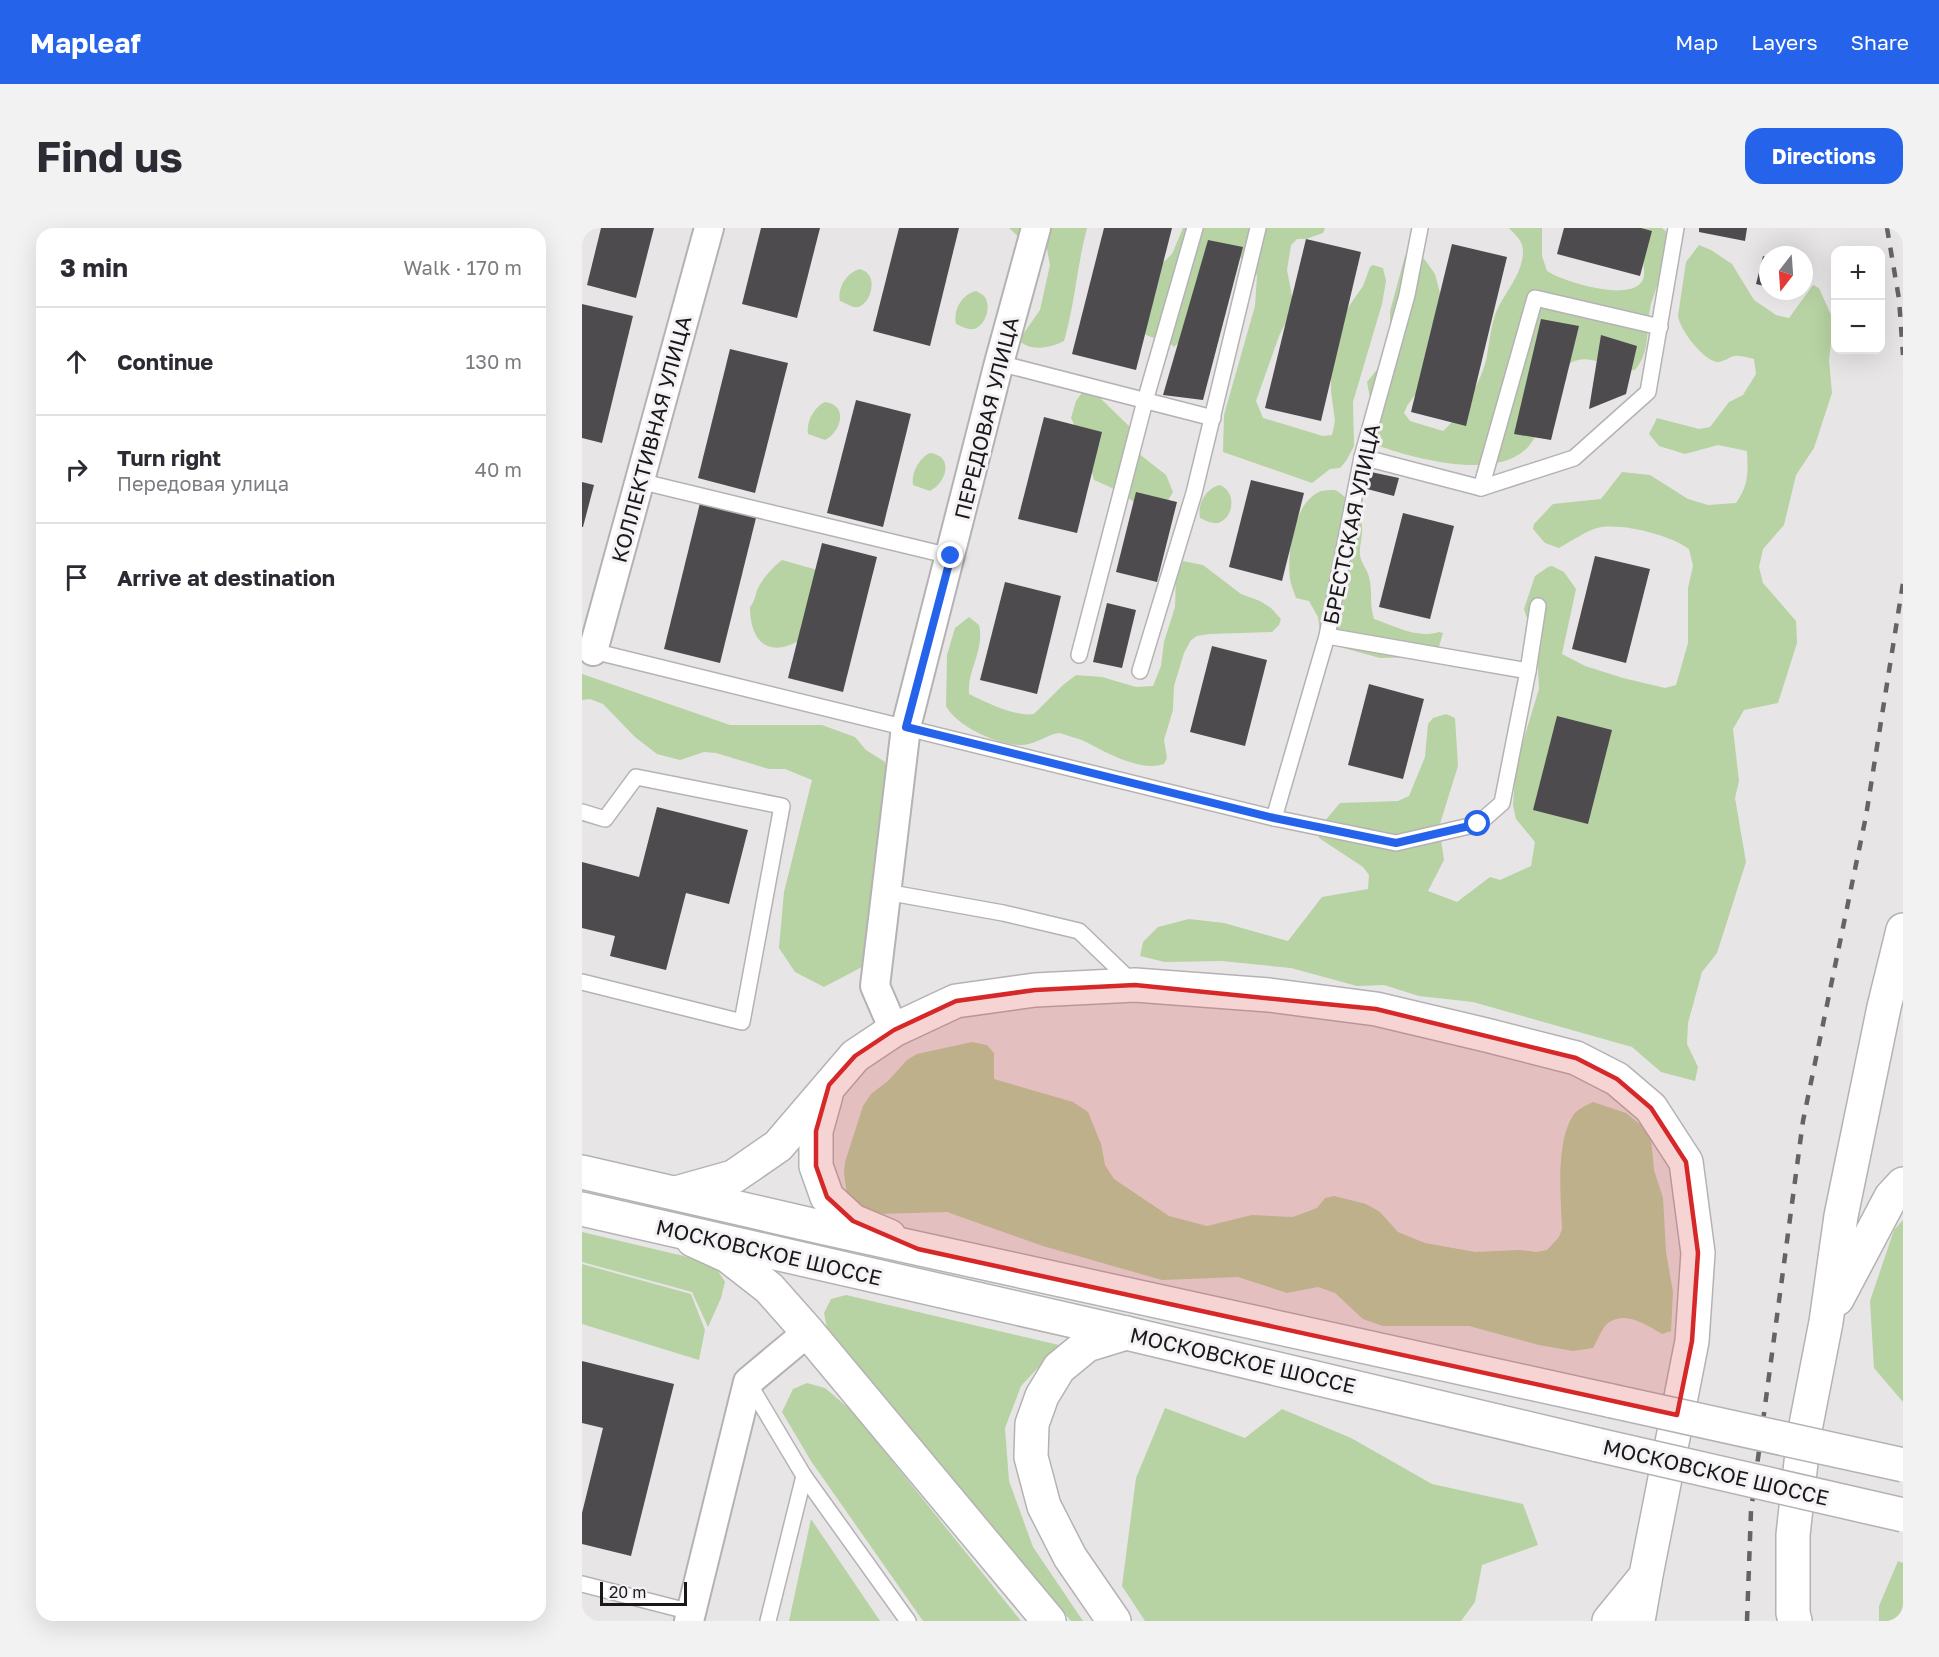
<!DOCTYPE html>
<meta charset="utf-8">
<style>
body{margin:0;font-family:"Golos Text",sans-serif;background:#f2f2f3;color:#2b2b33}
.controls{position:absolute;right:18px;top:18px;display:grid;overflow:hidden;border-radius:12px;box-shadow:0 6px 24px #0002}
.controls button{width:54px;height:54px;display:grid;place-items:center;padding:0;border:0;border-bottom:2px solid #e1e1e2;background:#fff;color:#2b2b33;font:30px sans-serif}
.compass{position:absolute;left:1177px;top:18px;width:54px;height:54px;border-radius:50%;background:#fff;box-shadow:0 6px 24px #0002;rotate:197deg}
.scale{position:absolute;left:18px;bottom:15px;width:87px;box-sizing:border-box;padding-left:6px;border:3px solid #1a191a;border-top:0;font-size:16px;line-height:21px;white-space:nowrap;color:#1a191a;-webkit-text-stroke:4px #f5f2f5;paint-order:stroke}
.stop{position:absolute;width:18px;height:18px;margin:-14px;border:4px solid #2563eb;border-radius:50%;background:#fff}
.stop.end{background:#2563eb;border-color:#fff;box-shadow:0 2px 6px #0008}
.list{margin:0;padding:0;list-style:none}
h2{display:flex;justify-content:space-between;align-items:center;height:78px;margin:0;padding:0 24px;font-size:26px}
h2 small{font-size:20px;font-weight:400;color:#7c7c81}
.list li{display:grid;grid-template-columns:39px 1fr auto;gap:18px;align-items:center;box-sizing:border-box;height:108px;padding:0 24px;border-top:2px solid #e1e1e2}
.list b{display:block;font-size:22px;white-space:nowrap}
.list p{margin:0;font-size:20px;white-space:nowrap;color:#7c7c81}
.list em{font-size:20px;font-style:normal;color:#7c7c81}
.icon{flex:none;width:33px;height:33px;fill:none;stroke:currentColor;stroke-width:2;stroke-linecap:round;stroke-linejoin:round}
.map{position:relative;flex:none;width:1321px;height:1393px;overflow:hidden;border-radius:18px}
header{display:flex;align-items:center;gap:36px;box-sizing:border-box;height:84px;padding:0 30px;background:#2563eb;color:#fff}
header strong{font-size:28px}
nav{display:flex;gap:33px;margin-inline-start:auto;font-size:21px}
.intro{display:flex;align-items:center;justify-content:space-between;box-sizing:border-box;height:144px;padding:0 36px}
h1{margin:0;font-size:42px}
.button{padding:15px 27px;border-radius:18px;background:#2563eb;color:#fff;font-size:21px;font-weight:700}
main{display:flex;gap:36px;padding:0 36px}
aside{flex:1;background:#fff;border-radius:18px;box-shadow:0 6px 24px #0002}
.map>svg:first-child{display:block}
.green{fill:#b7d2a3}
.building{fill:#4d4b4e}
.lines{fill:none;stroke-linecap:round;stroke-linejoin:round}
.lane-casing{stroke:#b5b2b4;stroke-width:18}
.street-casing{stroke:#b5b2b4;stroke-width:32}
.secondary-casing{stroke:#b5b2b4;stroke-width:36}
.primary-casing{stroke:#b5b2b4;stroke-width:36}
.lane{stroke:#fff;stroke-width:15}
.street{stroke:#fff;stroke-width:28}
.secondary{stroke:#fff;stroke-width:33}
.primary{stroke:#fff;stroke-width:33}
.rail{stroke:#656365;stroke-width:4.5;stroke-dasharray:10 10;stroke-linecap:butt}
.primary-bridge-casing{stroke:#b5b2b4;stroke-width:36;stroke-linecap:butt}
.primary-bridge{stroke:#fff;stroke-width:33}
.route{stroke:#2563eb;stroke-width:8}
.marked{fill:#d62828;fill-opacity:0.2;stroke:#d62828;stroke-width:4.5;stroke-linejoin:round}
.labels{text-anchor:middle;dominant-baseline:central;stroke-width:6;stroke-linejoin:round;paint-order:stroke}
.street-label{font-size:21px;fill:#1a191a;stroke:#f5f2f5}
</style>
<header>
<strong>Mapleaf</strong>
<nav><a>Map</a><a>Layers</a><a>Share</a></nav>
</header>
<div class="intro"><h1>Find us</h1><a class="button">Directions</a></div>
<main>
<aside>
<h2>3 min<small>Walk · 170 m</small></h2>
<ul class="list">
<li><svg class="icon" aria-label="ahead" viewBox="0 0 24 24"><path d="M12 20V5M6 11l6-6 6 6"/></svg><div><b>Continue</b></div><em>130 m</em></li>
<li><svg class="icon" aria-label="right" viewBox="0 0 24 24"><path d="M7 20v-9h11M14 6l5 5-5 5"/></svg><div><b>Turn right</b><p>Передовая улица</p></div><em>40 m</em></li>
<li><svg class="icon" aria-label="arrive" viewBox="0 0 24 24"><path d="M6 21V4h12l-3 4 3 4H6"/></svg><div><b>Arrive at destination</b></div></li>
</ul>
</aside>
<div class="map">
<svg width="1321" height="1393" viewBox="0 0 1321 1393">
<rect width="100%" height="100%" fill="#e8e5e7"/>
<g class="green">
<path d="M427 0H505C495 37 493 76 482 113 469 120 447 124 437 112L458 82 468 37 465 21 440 12Z"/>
<polygon points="601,0 743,0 741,5 724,11 715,11 709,17 705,42 712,78 697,108 674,173 681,190 741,208 750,207 753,193 749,163 749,134 763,84 781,58 788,39 791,37 801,40 804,53 800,76 771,174 772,218 764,233 758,240 748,241 730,255 641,224 642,187 673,78 675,48 669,33 653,28 599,112 592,119 589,116 564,107 552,83 560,55 590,26"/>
<path d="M927 0H960V28L965 43C981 54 1059 78 1062 47 1063 33 1056 14 1055 0H1080L1092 10C1084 32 1076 54 1069 76 1063 99 1070 122 1053 142 1032 144 1011 124 990 134 979 140 975 159 971 170 964 186 958 205 946 219 915 253 834 231 797 218L785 154 804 130 808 109V83L823 28 826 24 834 25 843 32 853 46 859 69 849 144 825 178 822 185 828 193 861 203C879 188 902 150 905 127 908 112 909 96 915 82 924 63 941 45 941 23 941 12 933 7 927 0Z"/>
<path d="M1117 17 1129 22 1150 36 1172 72 1194 87 1207 90 1231 57 1237 60 1250 89 1251 98 1247 132 1250 165 1232 220 1214 247 1202 297 1181 321 1177 339 1181 355 1214 393 1215 415 1196 475 1162 482 1151 501 1157 553 1153 570 1164 634 1135 725 1120 744 1106 795 1105 816 1116 839 1113 853 1079 844 1050 819 891 774 837 768 802 757 775 758 709 740 639 733 583 734 558 728 561 714 576 699 607 691 642 695 706 713 740 669 786 661 787 647 781 639 737 610 736 601 758 575 816 573 827 568 843 529 846 496 851 490 864 486 873 490 876 538 857 599 862 632 846 663 875 674 908 649 918 652 949 638 953 614 934 591 931 577 934 536 957 461 955 421 942 381 953 348 966 339 970 338 982 344 994 361 980 426 1003 438 1041 450 1083 460 1094 457 1106 415V360L1111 338 1107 321C1088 307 1039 294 1015 300 1004 303 988 314 977 320L963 315 951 301 952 296 971 276 1019 271 1040 244 1068 247 1106 271 1126 277 1154 275C1167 257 1166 244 1165 223L1136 217 1103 226 1077 218 1067 206 1075 190 1117 201 1128 199 1147 174 1161 167 1174 146 1172 131C1166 130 1159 127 1153 128 1147 129 1142 134 1135 134 1121 132 1098 102 1096 88L1104 34Z"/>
<path d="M278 41C280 42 284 43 286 46 294 54 288 76 276 79 270 80 264 75 258 73 255 60 265 44 278 41Z"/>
<path d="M394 63C396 64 400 66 402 68 410 77 404 98 392 101 385 102 379 98 374 96 371 82 380 66 394 63Z"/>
<path d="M502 162 517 169 551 202 556 225 584 247 591 264 574 293C553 273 539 263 512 252L504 221 489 190 494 173Z"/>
<path d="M243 174C267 177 259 204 243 212L226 206C224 194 232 179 243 174Z"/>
<path d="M348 225C372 228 365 254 348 263L331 257C329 245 337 230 348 225Z"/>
<path d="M638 257C655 264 652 290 636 295 629 296 623 292 618 290 615 276 624 260 638 257Z"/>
<path d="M753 262C765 268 780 285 780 299 781 308 777 318 778 327 779 335 785 341 787 349 791 365 787 375 792 391 813 398 835 411 857 404L861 405 856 422 851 429 798 430 758 419 738 404 736 389 727 373 714 370C712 364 709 357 708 351 705 326 711 274 739 263 743 262 749 262 753 262Z"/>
<path d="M200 332 232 341 241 350 218 412C186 431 168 413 168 379 173 373 173 367 176 360 181 350 191 339 200 332Z"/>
<path d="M601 333 621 337 659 366 678 373 689 380 699 391 697 397 690 404 627 406 615 408 609 412 602 425 592 458 591 482 582 512 585 530 582 536C558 544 525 525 504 514 496 510 486 508 477 505 464 507 454 516 441 517 418 518 375 499 364 478L365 427 373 400 387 389 397 397C403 423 385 441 387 466 403 474 433 489 452 486L481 457 494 447 520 449 554 459 571 458 579 438 582 414 593 379 594 349Z"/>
<polygon points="0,446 148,497 240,497 273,509 284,522 303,534 306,550 290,737 280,739 242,759 213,744 197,720 202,664 230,552 203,541 187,541 134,525 122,524 98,532 75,526 53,509 21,476 8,471 0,472"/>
<path d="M390 814 405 817 412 825V851L491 874 506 884 519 916 523 937 532 951 587 988 625 998 670 987 711 989 735 980 743 970 752 968 784 976 798 984 816 1004 843 1015 893 1024 937 1022 954 1024 965 1022 977 1009 980 1001C979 969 973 914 992 886 996 881 1005 877 1011 874L1044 885 1059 897 1069 910 1072 942 1081 970 1084 1024 1091 1064 1089 1103 1080 1106C1065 1097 1043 1082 1026 1095 1020 1100 1015 1113 1011 1120L991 1123 957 1117 887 1098H801L781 1091 753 1065 736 1059 705 1065 656 1049 580 1052 461 1018 365 984 296 986 275 980 265 967 262 945 263 934 281 878 289 866 306 853 325 832 335 826Z"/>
<polygon points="1321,992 1321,1174 1292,1140 1288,1073 1312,1002"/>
<polygon points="0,1004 131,1035 143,1054 139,1070 126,1099 110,1064 0,1034"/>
<polygon points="0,1036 109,1066 123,1102 117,1132 0,1096"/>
<polygon points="264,1067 477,1117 439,1158 423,1200 427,1253 451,1319 501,1393 489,1393 245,1100 242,1085 249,1071"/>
<polygon points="225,1155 243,1160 270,1183 439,1393 341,1393 229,1233 200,1184 211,1161"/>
<polygon points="583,1180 663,1210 700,1181 769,1210 850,1256 941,1276 956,1317 900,1337 893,1374 879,1393 563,1393 540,1358 554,1250"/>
<polygon points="229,1291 298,1393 207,1393"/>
<polygon points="1316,1333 1321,1335 1321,1393 1297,1393 1297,1378"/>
</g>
<g class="building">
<polygon points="19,0 72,0 54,70 5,57"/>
<polygon points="179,0 238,0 215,90 160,76"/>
<polygon points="317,0 377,0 348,118 291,103"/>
<polygon points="522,0 590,0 554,142 490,126"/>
<polygon points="982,0 1059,0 1070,3 1058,48 975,26"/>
<polygon points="1117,0 1165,0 1163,13 1117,4"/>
<polygon points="724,11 779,24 739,193 683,180"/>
<polygon points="626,12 661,19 621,172 581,167"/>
<polygon points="870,16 925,29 884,198 829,184"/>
<polygon points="1181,28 1186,30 1186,59 1174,56"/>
<polygon points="0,76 51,88 20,215 0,210"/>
<polygon points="959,91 997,98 969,212 932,206"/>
<polygon points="1019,107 1055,118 1044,166 1007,181"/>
<polygon points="148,121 206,135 173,265 116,250"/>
<polygon points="274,172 329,186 301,299 245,285"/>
<polygon points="462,189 520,204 495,305 436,291"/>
<polygon points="789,244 817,250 812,268 785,261"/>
<polygon points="669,252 722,265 700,353 647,339"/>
<polygon points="0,254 12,257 1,299 0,299"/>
<polygon points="554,264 595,274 575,354 534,344"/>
<polygon points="118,275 174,290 138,435 82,421"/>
<polygon points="821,285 872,298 848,391 797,379"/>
<polygon points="240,315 295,329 261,464 206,450"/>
<polygon points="1013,328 1068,341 1044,435 990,421"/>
<polygon points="423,354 479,368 455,466 398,452"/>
<polygon points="525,375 554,382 540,440 511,434"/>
<polygon points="630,418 685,432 663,518 608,504"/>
<polygon points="787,456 842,471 821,551 766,537"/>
<polygon points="975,488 1030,502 1006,596 951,582"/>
<polygon points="75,579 166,602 147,676 104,665 84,742 28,728 33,708 0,700 0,634 57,649"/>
<polygon points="0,1133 92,1156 49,1328 0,1316 0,1285 21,1200 0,1195"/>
</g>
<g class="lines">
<g class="lane-casing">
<g id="lane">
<polyline points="417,135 631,190"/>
<polyline points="780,229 899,260 992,230 1066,164 1094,0"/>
<polyline points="57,253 368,328"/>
<polyline points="899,260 953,70 1078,99"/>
<polyline points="11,423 692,590 814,615 896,596 920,575 946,443 745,408"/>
<polyline points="497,427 563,173 613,0"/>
<polyline points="558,443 612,265 676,0"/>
<polyline points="946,443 956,378"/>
<polyline points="0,584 23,591 54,549 200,578 160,794 0,754"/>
<polyline points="692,590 745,408 780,229 825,67 838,0"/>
<polyline points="304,664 421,685 497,703 551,755"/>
<polyline points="166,1154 222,1248 326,1393"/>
<polyline points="0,1356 109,1384"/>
<polyline points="186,1393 222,1248"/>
</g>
</g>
<g class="street-casing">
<g id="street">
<polyline points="11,423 127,0"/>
<polyline points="312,802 293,758 324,499 417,135 454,0"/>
<polyline points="107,1393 166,1154 226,1104"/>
</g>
</g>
<g class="secondary-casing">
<g id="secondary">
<polyline points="244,867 234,903 234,938 245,969 271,993 307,1008"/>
<polyline points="94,965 151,949 196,918 273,828 312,802 374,773 453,762 553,757 687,767 794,781 904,807 994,830 1035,851 1069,880 1104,934 1116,1025 1110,1113 1064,1347 1056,1393"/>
<polyline points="111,1012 146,1028 187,1060 226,1104 467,1393"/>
<polyline points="532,1393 488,1329 462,1278 449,1229 450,1196 460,1168 477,1140 505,1117 544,1105"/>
<polyline points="1027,1393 1063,1349"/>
</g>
</g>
<g class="primary-casing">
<g id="primary">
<polyline points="0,944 243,1000 1030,1173"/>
<polyline points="0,981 544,1105 1016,1217"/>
<polyline points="1255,1071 1309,969 1321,956"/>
<polyline points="1213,1393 1211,1385 1211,1307 1222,1207 1244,1094 1259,988 1302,779 1321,702"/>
</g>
</g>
<use href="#lane" class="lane"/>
<use href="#street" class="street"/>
<use href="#secondary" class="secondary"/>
<use href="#primary" class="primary"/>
<g class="rail">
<polyline points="1305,0 1317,71 1321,127"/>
<polyline points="1165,1393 1169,1283 1221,893 1284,588 1321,355"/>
</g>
<g class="primary-bridge-casing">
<g id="primary-bridge">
<polyline points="1030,1173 1321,1237"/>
<polyline points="1016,1217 1321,1287"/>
</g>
</g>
<use href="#primary-bridge" class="primary-bridge"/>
</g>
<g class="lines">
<polyline class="route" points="369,328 324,499 692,590 814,615 896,596"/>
</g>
<path class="marked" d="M553 757 794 781 994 830 1035 851 1069 880 1104 934 1116 1025 1110 1113 1095 1187 336 1021 271 993 245 969 234 938V903L247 857 273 828 312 802 374 773 453 762Z"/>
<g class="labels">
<g class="street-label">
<text transform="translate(404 190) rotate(-76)">ПЕРЕДОВАЯ УЛИЦА</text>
<text transform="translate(69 211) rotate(-75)">КОЛЛЕКТИВНАЯ УЛИЦА</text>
<text transform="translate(769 296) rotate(-78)">БРЕСТСКАЯ УЛИЦА</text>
<text transform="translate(187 1024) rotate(13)">МОСКОВСКОЕ ШОССЕ</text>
<text transform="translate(661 1132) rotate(13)">МОСКОВСКОЕ ШОССЕ</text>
<text transform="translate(1134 1244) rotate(13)">МОСКОВСКОЕ ШОССЕ</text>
</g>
</g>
</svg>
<div class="controls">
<button>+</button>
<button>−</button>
</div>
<svg class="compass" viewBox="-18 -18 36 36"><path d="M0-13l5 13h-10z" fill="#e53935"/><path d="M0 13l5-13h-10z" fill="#7c7c81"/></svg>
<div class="scale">20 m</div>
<div class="stop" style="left:896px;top:596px"></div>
<div class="stop end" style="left:369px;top:328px"></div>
</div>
</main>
